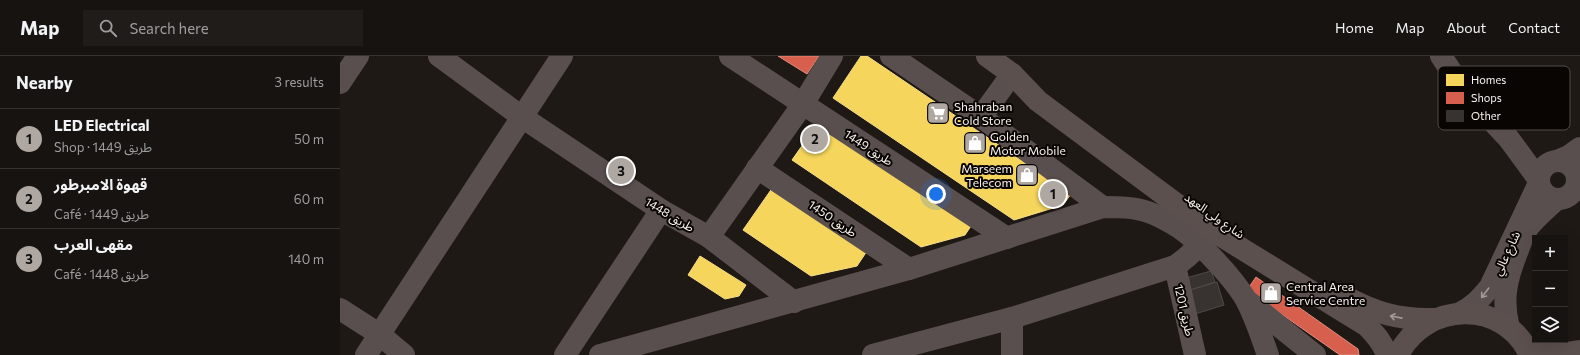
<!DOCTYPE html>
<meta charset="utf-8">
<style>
body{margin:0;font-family:Commissioner,"Noto Sans Arabic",sans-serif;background:#201c19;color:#f1f3f6}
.controls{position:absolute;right:12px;bottom:12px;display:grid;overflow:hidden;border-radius:0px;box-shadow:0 4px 16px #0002}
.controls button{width:36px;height:36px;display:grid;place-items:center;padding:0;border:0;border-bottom:1px solid #363230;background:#171310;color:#f1f3f6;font:20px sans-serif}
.you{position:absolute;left:596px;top:138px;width:14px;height:14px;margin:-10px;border:3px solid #fff;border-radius:50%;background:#1a73e8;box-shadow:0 0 0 6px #1a73e833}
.badge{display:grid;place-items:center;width:26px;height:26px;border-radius:50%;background:#aea7a2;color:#111;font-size:13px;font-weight:700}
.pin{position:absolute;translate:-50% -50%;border:2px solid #fff;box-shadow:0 1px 4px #0006}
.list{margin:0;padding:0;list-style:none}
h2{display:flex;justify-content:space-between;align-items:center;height:52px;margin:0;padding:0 16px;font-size:17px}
h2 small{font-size:13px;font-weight:400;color:#9e9e9f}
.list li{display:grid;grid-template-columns:26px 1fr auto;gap:12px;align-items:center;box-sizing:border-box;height:60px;padding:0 16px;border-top:1px solid #363230}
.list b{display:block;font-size:15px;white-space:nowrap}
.list p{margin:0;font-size:13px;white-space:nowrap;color:#9e9e9f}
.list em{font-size:13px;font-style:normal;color:#9e9e9f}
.icon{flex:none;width:22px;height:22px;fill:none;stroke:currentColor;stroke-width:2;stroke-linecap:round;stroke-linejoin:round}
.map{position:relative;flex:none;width:1240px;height:299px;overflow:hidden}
header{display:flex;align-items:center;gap:24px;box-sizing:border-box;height:56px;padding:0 20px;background:#171310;border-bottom:1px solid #363230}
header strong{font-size:19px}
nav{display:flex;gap:22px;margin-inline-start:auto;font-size:14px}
.search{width:280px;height:36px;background:#201c19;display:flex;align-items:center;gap:10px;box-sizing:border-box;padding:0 14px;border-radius:0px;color:#9e9e9f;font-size:15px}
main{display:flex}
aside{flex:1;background:#171310}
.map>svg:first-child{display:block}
.homes{fill:#f6d55c;stroke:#f8de88}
.shops{fill:#d6604d;stroke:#e18c7d}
.building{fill:#383330;stroke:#4f4a46}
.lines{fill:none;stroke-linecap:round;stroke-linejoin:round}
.minor{stroke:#5a4f4f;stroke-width:22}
.major{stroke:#5c504e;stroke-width:22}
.oneway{stroke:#a29997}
.oneway2{stroke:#a49996}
.labels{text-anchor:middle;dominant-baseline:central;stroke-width:4;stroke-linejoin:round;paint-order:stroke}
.poi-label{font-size:12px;fill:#fbf3ee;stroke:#090503;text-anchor:start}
.street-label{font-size:12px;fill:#fbf3ee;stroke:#090503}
.key{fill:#090503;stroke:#524c4a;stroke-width:1}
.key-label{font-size:11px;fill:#fbf3ee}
</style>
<header>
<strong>Map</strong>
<div class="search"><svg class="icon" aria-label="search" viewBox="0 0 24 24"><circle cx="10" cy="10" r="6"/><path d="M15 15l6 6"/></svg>Search here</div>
<nav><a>Home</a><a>Map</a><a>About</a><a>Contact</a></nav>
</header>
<main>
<aside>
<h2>Nearby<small>3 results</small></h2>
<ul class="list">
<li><span class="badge">1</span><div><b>LED Electrical</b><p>Shop · طريق 1449</p></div><em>50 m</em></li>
<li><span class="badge">2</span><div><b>قهوة الامبرطور</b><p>Café · طريق 1449</p></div><em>60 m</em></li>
<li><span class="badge">3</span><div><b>مقهى العرب</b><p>Café · طريق 1448</p></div><em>140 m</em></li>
</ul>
</aside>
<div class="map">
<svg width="1240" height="299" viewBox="0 0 1240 299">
<rect width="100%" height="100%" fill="#1f1915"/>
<g class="homes">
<polygon points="521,0 527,0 731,138 723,149 674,164 493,42"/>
<polygon points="480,64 633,167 625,179 581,191 452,104"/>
<polygon points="433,131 527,195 517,210 471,220 403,174"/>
<polygon points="360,200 406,229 399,240 385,243 348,219"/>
</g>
<g class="shops">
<polygon points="438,0 479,0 467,18"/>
<polygon points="916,221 1018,293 1019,299 1000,299 907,234"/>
</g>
<g class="building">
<polygon points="871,215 875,226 850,234 846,222"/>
<polygon points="877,226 884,249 855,258 847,235"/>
</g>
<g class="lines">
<g class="minor">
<polyline points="99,0 182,61 321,154 369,181 454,246"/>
<polyline points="390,0 667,182"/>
<polyline points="551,0 641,61 763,151"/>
<polyline points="1101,0 1123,33 1139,51 1169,83 1199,124"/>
<polyline points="0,27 18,0"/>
<polyline points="641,61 672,18"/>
<polyline points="1217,105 1229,100 1240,92"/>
<circle cx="1218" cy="124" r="19"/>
<polyline points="417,112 569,213"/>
<polyline points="369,181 463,48 492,0"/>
<polyline points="835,210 855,299"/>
<polyline points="909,246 975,299"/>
<polyline points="0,253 39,278 64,299"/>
<path d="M1120 257C1133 251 1141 242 1150 231L1199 127"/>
<polyline points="672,262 672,299"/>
<path d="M1169 272C1161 242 1167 222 1178 194 1181 186 1184 176 1190 169 1198 160 1208 151 1217 143"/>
<polyline points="26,299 222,0"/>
<polyline points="225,299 321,154"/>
<path d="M260 299 569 213 763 151C778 151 794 151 808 156 817 159 826 164 833 168 854 179 893 222 905 242 915 260 921 280 928 299"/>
<path d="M533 299 672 262 835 210C849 201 858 192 867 178"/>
</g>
<g class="major">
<path d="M647 0 672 18 698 45 870 173 1027 270C1036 279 1043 287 1047 299"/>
<path d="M1004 240C1035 257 1059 264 1094 263"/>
<path d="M1187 292C1205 297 1221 299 1240 295"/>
<path d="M1058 299C1085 245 1164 242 1190 299"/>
</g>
</g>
<defs><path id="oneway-shaft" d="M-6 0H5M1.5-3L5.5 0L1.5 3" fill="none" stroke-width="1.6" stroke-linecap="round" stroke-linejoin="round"/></defs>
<use class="oneway" href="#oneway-shaft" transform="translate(1145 237) rotate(127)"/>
<use class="oneway2" href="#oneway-shaft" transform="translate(1056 261) rotate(-169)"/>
<defs>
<g id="supermarket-square" transform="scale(1.15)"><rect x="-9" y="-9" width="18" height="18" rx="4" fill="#aea7a2" stroke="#090503"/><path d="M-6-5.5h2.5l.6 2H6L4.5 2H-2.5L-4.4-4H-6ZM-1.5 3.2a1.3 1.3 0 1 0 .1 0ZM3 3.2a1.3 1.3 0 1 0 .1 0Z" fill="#fff"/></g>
<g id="shop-square" transform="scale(1.15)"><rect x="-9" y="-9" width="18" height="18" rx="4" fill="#aea7a2" stroke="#090503"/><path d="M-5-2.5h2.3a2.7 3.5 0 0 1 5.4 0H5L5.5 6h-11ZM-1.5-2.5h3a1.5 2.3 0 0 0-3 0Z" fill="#fff"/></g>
</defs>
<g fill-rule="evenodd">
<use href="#supermarket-square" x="598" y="57"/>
<use href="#shop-square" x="635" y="87"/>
<use href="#shop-square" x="687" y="119"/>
<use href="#shop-square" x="931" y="237"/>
</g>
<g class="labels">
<g class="poi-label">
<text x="614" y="50">Shahraban<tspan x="614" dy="14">Cold Store</tspan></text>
<text x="650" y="80">Golden<tspan x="650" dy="14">Motor Mobile</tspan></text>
<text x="672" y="112" text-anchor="end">Marseem<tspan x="672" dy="14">Telecom</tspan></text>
<text x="946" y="230">Central Area<tspan x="946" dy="14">Service Centre</tspan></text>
</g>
<g class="street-label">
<text transform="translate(529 91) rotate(33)">طريق 1449</text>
<text transform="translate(330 158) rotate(31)">طريق 1448</text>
<text transform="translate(875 159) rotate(35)">شارع ولي العهد</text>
<text transform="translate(493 162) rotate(34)">طريق 1450</text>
<text transform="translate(1166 197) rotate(-65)">شارع عالي</text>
<text transform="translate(845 254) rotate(77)">طريق 1201</text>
</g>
</g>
<rect x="1098" y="10" width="132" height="64" rx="6" class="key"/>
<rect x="1106" y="18" width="18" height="12" fill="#f6d55c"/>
<rect x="1106" y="36" width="18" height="12" fill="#d6604d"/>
<rect x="1106" y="54" width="18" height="12" fill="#383330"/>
<g class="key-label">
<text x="1131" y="28">Homes</text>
<text x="1131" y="46">Shops</text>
<text x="1131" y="64">Other</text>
</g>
</svg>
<div class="controls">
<button>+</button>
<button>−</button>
<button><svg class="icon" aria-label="layers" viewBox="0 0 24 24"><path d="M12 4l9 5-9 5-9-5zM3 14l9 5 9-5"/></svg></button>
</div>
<div class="you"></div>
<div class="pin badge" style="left:713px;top:138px">1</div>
<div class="pin badge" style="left:475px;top:83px">2</div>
<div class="pin badge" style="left:281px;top:115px">3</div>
</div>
</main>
